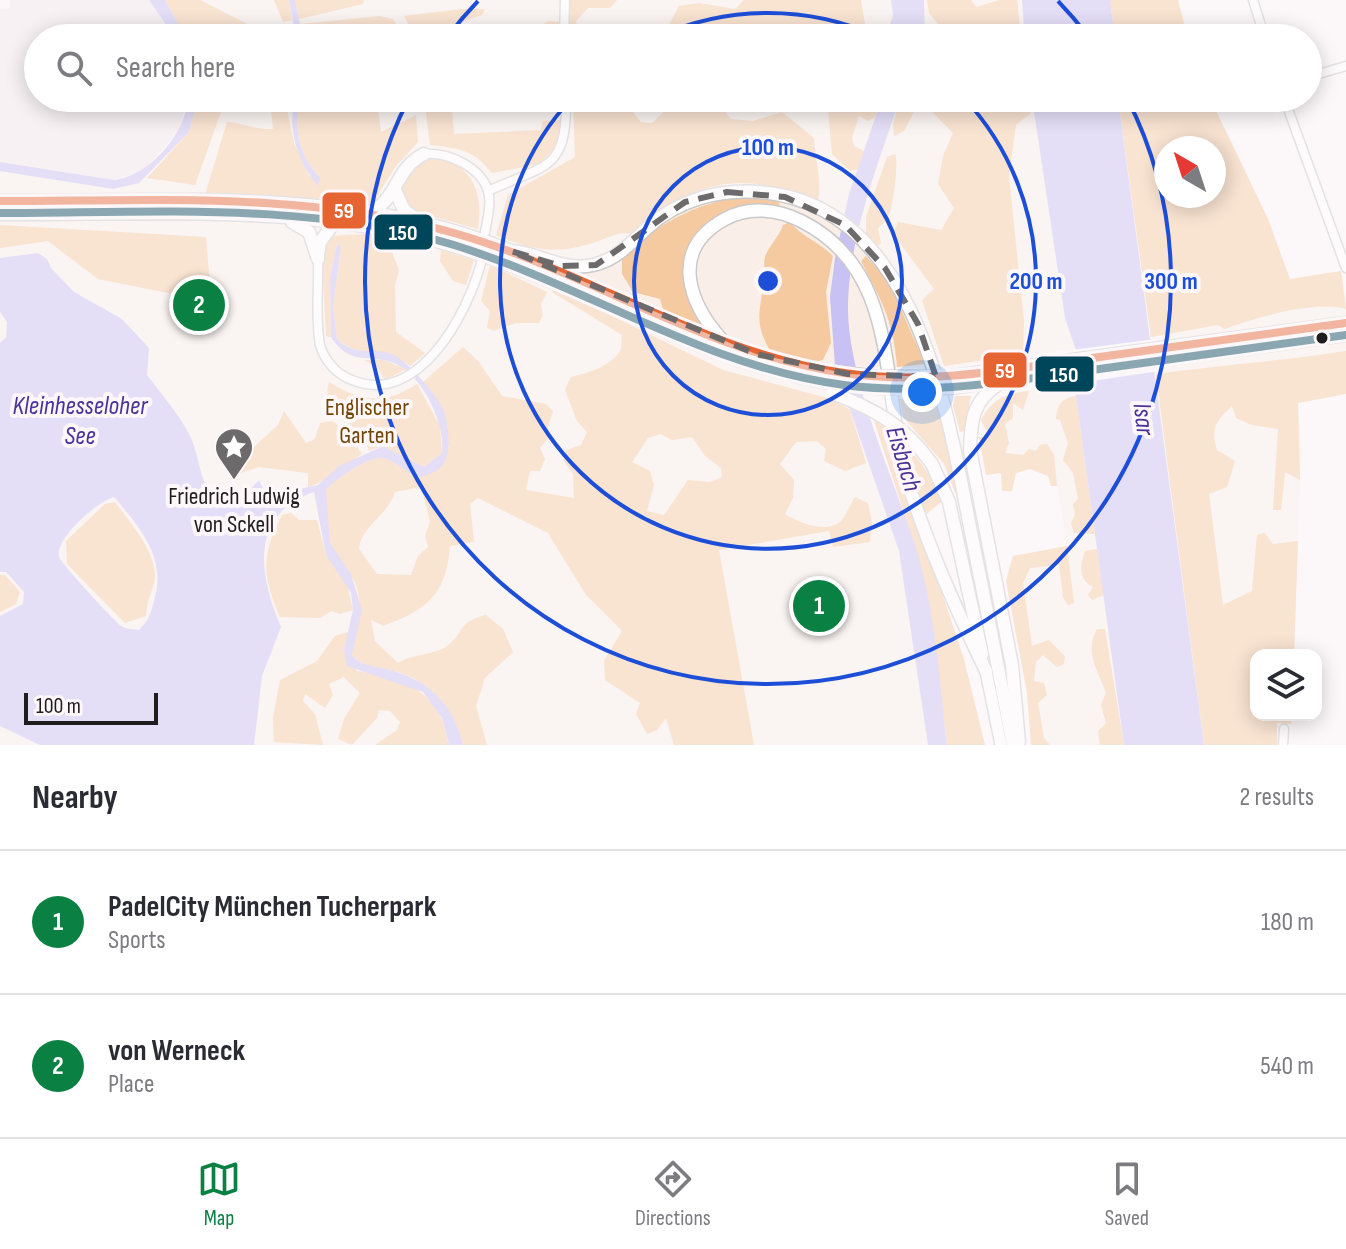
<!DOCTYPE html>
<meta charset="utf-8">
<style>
body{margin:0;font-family:"Sofia Sans Condensed",sans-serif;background:#f2f2f3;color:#2b2b33}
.controls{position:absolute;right:24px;bottom:24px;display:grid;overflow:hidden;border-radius:16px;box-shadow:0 4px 20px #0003}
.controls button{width:72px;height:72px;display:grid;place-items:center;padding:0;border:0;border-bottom:2px solid #e1e1e2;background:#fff;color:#2b2b33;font:40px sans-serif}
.compass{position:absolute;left:1154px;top:136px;width:72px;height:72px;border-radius:50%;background:#fff;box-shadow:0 4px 20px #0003;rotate:321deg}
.scale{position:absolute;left:24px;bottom:20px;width:134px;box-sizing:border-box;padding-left:8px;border:4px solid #1f1d1e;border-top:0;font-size:22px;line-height:28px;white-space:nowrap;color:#1f1d1e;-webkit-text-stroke:6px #fdf7f9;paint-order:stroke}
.you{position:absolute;left:922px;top:392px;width:28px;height:28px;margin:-20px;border:6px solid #fff;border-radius:50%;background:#1a73e8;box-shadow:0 0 0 12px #1a73e833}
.badge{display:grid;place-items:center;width:52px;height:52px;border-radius:50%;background:#0b8043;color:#fff;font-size:26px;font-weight:700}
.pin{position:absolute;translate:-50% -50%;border:4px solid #fff;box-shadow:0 2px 8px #0006}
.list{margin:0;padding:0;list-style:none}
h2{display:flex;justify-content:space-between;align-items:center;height:104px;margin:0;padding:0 32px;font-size:34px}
h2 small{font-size:26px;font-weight:400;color:#7c7c81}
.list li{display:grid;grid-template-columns:52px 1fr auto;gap:24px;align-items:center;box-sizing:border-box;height:144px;padding:0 32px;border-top:2px solid #e1e1e2}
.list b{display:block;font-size:30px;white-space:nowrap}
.list p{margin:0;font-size:26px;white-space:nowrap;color:#7c7c81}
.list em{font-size:26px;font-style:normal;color:#7c7c81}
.icon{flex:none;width:44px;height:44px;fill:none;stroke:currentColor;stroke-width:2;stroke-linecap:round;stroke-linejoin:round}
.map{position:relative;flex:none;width:1346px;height:745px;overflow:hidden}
.search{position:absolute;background:#fff;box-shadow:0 4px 20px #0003;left:24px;right:24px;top:24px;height:88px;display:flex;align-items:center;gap:20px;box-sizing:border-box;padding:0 28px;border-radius:44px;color:#7c7c81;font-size:30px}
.sheet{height:392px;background:#fff}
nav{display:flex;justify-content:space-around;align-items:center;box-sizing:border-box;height:112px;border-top:2px solid #e1e1e2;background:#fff;font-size:22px;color:#7c7c81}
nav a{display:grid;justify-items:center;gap:4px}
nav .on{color:#0b8043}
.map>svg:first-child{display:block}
.built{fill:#f2e9ec}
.green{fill:#f9efe8;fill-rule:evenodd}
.forest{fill:#f5caa1;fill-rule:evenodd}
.water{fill:#c7c1f4;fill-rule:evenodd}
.pier{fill:#fcf8fa}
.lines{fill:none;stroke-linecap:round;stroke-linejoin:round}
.minor-casing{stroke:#cac8c9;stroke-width:11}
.secondary-casing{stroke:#cac8c9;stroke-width:14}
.trunk-casing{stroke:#cac8c9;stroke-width:15}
.minor{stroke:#fffefe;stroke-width:8}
.secondary{stroke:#fffefe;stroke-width:11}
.trunk{stroke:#fffefe;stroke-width:12}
.trunk-bridge-casing{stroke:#cac8c9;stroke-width:15;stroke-linecap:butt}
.trunk-bridge{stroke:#fffefe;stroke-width:12}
.bus-1-casing{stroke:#fdf7f9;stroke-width:14}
.bus-2-casing{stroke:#fdf7f9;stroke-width:14}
.bus-1{stroke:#e66432;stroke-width:8}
.bus-2{stroke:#00465a;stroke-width:8}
.marked{fill:none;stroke:#6c6a6b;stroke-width:6;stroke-dasharray:16 10;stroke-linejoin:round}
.ring{fill:none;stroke:#1d4ed8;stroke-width:4}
.bus-dot{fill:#1f1d1e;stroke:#fdf7f9;stroke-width:3}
.labels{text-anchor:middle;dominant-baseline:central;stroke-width:8;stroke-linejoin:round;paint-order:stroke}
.park-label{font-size:24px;fill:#734304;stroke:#fdf7f9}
.poi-label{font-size:24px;fill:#1f1d1e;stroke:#fdf7f9}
.water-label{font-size:26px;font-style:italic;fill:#483298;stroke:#fdf7f9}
.centre{fill:#1d4ed8;stroke:#fdf7f9;stroke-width:4}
.ring-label{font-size:24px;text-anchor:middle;font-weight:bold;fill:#1d4ed8;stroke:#fdf7f9;stroke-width:8;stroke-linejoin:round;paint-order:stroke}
.line-badge{stroke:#fdf7f9;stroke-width:3}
.badge-label{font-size:22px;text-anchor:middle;font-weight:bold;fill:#fff}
</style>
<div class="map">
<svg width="1346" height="745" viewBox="0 0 1346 745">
<rect width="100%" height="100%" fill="#fcf8fa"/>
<polygon class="built" points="10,0 149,0 160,11 175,38 38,38 38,98 188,98 179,130 144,171 114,180 0,162 0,9 10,8"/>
<g class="green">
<polygon points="149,0 1026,0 1031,38 175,38"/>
<path d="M188 98H1040L1077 348 944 369 836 366 899 551 928 745H0V162L114 180C150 176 186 133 188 98Z"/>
<path d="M1118 98H1210L1268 219 1290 279 1341 271 1346 295V394L1298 403 1301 449 1294 655H1256V715H1292L1291 724 1277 723V745H1204ZM1166 148H1214V196H1166Z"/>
<path d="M1075 384 1076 396 1124 745H1031L1027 693 1006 581 1013 556 1067 546 1054 465 986 475C969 385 1000 395 1075 384Z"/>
</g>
<g class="forest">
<polygon points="165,0 200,0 261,31 257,38 186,38"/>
<polygon points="274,0 289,0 292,20 283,22"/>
<polygon points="295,0 364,0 363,4 299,19"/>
<polygon points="569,0 617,0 610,8 588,8 576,21 580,38 569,38"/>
<polygon points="744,0 861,0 865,24 858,34 846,34 844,38 772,38 760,32 749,38 662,38 679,6 699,3 735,9"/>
<polygon points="927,0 971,0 976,7 1000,0 1017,0 1021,38 949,38 929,13"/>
<polygon points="1110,0 1178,0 1188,38 1115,38"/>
<polygon points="462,9 485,9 482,15 449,26 452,33 534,31 548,21 560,22 560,38 416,38 404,16"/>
<polygon points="380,16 393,19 404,38 385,38 372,29 372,38 303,38 300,24"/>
<polygon points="198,98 226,98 195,185 147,178 189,132"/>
<path d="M301 98H377L381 132 416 115 418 142 395 167 371 206 291 197 205 195 227 122C244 123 255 130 273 129L271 110 278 103 286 105 294 143 309 176 320 177C298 156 293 126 301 98Z"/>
<path d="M424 98H451L454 134 541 130 543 121 561 120 560 143 539 164 492 173C474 150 459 148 430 145Z"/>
<path d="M573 98 609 102 622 98 641 122 652 123 678 98 719 105 731 119 753 121 782 112 814 138C815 159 822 181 818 201 737 169 698 179 632 234 618 230 602 241 589 244 553 255 529 249 496 235L508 195 575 157Z"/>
<polygon points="827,98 882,98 875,117 868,121 859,116 852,138 854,146 864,151 858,169 850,171 832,154"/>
<polygon points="901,98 927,98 919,102 904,131 894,136 893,123"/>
<polygon points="928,98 1028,98 1030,114 1016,125 1009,177 1024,321 1023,354 944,366 922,300 934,289 893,234 898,222 941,230 954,208 938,184 943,156 953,133 934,114"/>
<path d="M1118 98H1210L1268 219 1290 279 1341 271 1346 309C1314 300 1255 318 1224 329L1218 325 1151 337ZM1166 148H1214V196H1166Z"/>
<path d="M895 154C899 161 893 211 887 219 885 223 881 225 878 228L881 243 877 247 866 236V217L887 157Z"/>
<path d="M425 159C470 158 484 189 478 229L409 210 401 193 402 177Z"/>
<path d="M741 197 779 199 780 209 711 222C692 261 673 282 700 323L697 327 664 313 660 299 633 292 622 274V255C658 225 694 203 741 197Z"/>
<path d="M790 222C802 237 820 242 833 256L826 292 831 343 823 360 814 362 772 354C754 324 759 315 764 282 766 275 763 265 765 257 768 247 779 237 783 225Z"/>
<polygon points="0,225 206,237 213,322 200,325 173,294 98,279 48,241 0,248"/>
<path d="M366 234 386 237 399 270 395 286 396 332 425 353 410 366C387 346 359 360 337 339L333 308 341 246 337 245 330 277 331 337 326 336 322 250 327 236Z"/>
<polygon points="441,250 474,260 466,285 453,281 440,261"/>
<path d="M866 256 889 282 925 364 897 367C894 321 881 300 861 261Z"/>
<polygon points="490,265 547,292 541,304 543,315 539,323 516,323 494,331 487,328 490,311 481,301"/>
<path d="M554 288 723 370 831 399 850 410 866 463 845 471 824 461 826 449 817 441 796 442 780 464 794 480 793 498 785 514C799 523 827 534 841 521 847 515 850 504 855 497L868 503 872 523 870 542 833 547 829 531 719 550 754 745H674L666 718 657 730 647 734 636 714 640 703 605 680 604 661 622 631 586 595 548 533 478 498 470 504 474 542 450 546C446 595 428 609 383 626L371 620 375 641 398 663C412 654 435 655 447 646 466 632 455 623 486 615L503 629 513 652 485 678 476 706 487 745H463C455 709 429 679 393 671 379 667 361 667 352 655 356 632 364 613 357 588 353 573 341 565 334 552 324 535 324 509 326 490 334 480 370 455 383 458 395 461 408 472 419 477L449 448 431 394 422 383 463 347 479 362 502 396 546 404 553 411 548 427 550 436 540 448 545 459 540 471H530L526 490 574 498 573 474 563 460 566 450 581 445 587 432 577 421 565 390 571 377C586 374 617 364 621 348 622 343 621 339 622 335L552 292ZM661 434 672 440 692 437 705 456 721 468 722 477 710 482 688 480 664 515 647 511 654 485 650 471 632 462 648 438ZM421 487 430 521 425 536 428 547 418 556 411 575 377 574 359 549C361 526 389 514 395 492Z"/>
<path d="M1346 351V394L1298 403 1300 480 1285 472 1281 510H1273L1278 429 1252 425 1236 418 1232 406C1216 421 1210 428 1217 450L1235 461 1227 487 1209 494 1223 605 1252 591 1257 535 1265 533 1273 544 1298 541 1294 655H1256V715H1292L1291 724 1277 723V745H1204L1156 374C1220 365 1283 361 1346 351Z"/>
<polygon points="364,360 383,360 406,369 385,380 377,367"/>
<path d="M329 382C360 402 385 405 417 384L440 426 442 453 424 467 383 446 369 451 366 442C350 424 320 409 329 382Z"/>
<path d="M1029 391 1023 410 1013 403V418L1005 424 1009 443 1005 453 1023 455 1029 449 1036 451 1040 445 1047 444 1054 455 1057 486H1051L1048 476 1030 469 1016 473 1012 491H1002L1001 473 986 475 979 437H990L981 420C991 400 1007 393 1029 391Z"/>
<polygon points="915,396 933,397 936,401 955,471 958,500 944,464 903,417 900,399"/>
<polygon points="955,396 971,396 964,431 960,432 953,406"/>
<path d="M1076 396 1095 534 1074 533 1071 523 1075 514 1073 504 1078 499 1073 473 1063 460 1068 443 1060 420 1056 419C1057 405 1062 398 1076 396Z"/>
<path d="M284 411 306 443 315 439 320 423 332 421 348 433 362 454C346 463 324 484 308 487V473L258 467 241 473 231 468 278 425Z"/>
<path d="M873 418C901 438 932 468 941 502L918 521 964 659 985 745H947L933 630 914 543Z"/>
<path d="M115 502C130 523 163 558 153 587 149 597 147 604 146 616L125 623 67 564 66 541 105 504Z"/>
<path d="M291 513 299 520H317L326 555 346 582 353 610 340 614 331 611 320 618 280 617C262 575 261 556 282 515Z"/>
<polygon points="1067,546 1074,603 1068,605 1063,597 1059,565 1030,568 1023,583 1032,646 1049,640 1065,656 1064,664 1057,667 1043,655 1036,662 1034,681 1044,683 1047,695 1038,703 1044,738 1050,745 1031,745 1027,693 1006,581 1013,556"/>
<path d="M1097 549 1104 595 1092 600 1088 595 1093 587C1078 579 1080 566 1085 551Z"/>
<polygon points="0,575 5,575 20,592 16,604 0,612"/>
<path d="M1097 629H1105L1124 745H1100L1098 731 1106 723 1101 705 1106 693C1098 670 1084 652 1097 629Z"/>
<path d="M349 632 344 649 357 671C389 676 430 686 442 720 445 728 446 737 449 745H375L397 730 400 722 390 711 379 710 377 718 352 745 338 739 344 719 360 693 344 677 329 684 333 695 325 708 305 694 303 701 315 714 323 745 274 742 273 718 280 680 317 661 335 636Z"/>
</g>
<g class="water">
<polygon points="149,0 165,0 186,38 175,38"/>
<polygon points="289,0 295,0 303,38 296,38"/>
<polygon points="891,0 924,0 925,38 886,38 893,15"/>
<polygon points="1022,0 1110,0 1115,38 1025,38"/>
<path d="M188 98H198L189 132 139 183 113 189 0 171V162L114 180C150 176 186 133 188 98Z"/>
<path d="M295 98H301C293 126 298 156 320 177L318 186C297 161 287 129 295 98Z"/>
<path d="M882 98H900C878 165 850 232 848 303 846 374 892 474 914 542 935 606 939 678 947 745H928L899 551 835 366 830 297 835 258 849 194Z"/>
<polygon points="1032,98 1118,98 1204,745 1124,745 1076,396 1076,350 1065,318"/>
<path d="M337 245 341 246 333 308 337 339C356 358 373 346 394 355 406 360 438 396 443 409 447 419 450 441 448 451 445 469 434 474 419 477 406 473 396 461 383 458 370 455 334 480 326 490L330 543 351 574 362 610 352 655C360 666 374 666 386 669 428 679 453 703 463 745H449L442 718 423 692 347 666 344 649 353 610 351 593 326 555 314 492C248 515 259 575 281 627L262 676 254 745H40L0 726V616L23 604 24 592 6 572H0V343L6 337 7 322 0 312V258L38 253 47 259 51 268 74 292 122 319 149 348 147 375C162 395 180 415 191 438 204 468 197 503 241 500L259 480 265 492 271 495 318 485 339 466 383 446 424 467 442 453C446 425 423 376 396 364 369 352 351 368 331 337L330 277ZM114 497C139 526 166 557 155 597 151 612 150 619 139 630 133 629 125 629 121 626 113 620 61 563 59 557 54 539 98 501 114 497Z"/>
</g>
<polygon class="pier" points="1156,339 1160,371 1071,384 1071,350"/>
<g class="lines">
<g class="minor-casing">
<g id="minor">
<polyline points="1253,0 1265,38"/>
<polyline points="564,38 565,0"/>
<polyline points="1308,77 1346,66"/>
<polyline points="1284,98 1346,268"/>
<path d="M424 154C449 152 484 168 489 195 491 208 487 220 485 232"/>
<path d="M488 191C547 164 567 171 566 98"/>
<path d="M318 259C319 286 315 318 320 345 324 360 337 375 352 380 418 407 467 315 481 263"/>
<polyline points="1283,745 1284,729"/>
</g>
</g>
<g class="secondary-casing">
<polyline id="secondary" points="986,671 1001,745"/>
</g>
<g class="trunk-casing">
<g id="trunk">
<polyline points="395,190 404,210 419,221"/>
<path d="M0 201C164 202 366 185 519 255"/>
<path d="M0 214C149 215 306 203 451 245 581 283 695 360 830 383"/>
<path d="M367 214C400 199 393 170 424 154"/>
<polyline points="292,222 309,232 318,259"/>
<path d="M511 251C540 253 563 272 593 265 616 260 631 243 647 228 678 200 718 189 759 192 918 203 948 416 972 537 986 606 1000 676 1013 745"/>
<polyline points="318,256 320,242 334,223"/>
<path d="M546 267C637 309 727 352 826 371"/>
<path d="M723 341C689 304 668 250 725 219 749 206 777 209 801 221 902 271 880 389 907 479 927 545 956 609 986 671"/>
<polyline points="946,377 1346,323"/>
<path d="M999 384C972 401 971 421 970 450L1012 665 1019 742"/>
<polyline points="949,388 1346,335"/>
<polyline points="932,464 949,502 982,654"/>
</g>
</g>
<use href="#minor" class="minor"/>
<use href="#secondary" class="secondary"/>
<use href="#trunk" class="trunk"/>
<g class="trunk-bridge-casing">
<g id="trunk-bridge">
<polyline points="826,371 879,377 946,377"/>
<polyline points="830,383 878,388 949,388"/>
<path d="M832 393C875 409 905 426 932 464"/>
</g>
</g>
<use href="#trunk-bridge" class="trunk-bridge"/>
<g class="bus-1-casing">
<path id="bus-1" d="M0 201C151 201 307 191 454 233 588 271 705 353 844 373 924 385 1006 370 1085 359 1172 347 1259 335 1346 323"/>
</g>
<g class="bus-2-casing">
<path id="bus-2" d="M0 213C150 213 309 201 454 245 586 286 705 367 844 385 927 396 1010 381 1092 370 1177 358 1261 347 1346 335"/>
</g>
<use href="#bus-1" class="bus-1"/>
<use href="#bus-2" class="bus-2"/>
</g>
<path d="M0 0H1346V745H0ZM727 192 785 197 845 225 885 268 918 324 936 377 848 374 756 354 511 251 561 266 596 265 685 202Z" fill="#fcf8fa" fill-opacity=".55" fill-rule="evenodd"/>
<path class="marked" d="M727 192 785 197 845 225 885 268 918 324 936 377 848 374 756 354 511 251 561 266 596 265 685 202Z"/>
<g class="ring">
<circle cx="768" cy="281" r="134"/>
<path d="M657 37A268 268 0 0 1 879 37M964 98A268 268 0 1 1 572 98"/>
<path d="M448 36A403 403 0 0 1 478 1M1058 1A403 403 0 0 1 1088 36M1127 98A403 403 0 1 1 409 98"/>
</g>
<defs>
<g id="sight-pin" transform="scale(2)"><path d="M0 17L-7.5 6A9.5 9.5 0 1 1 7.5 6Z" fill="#6c6a6b" stroke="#fdf7f9"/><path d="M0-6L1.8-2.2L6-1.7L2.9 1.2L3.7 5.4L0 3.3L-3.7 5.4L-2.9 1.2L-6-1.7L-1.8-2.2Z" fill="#fff"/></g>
</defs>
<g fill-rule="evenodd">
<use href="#sight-pin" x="234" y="447"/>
</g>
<circle class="bus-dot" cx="1322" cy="338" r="7"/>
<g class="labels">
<g class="park-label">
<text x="367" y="407">Englischer<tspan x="367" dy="28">Garten</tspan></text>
</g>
<g class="poi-label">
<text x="234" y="496">Friedrich Ludwig<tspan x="234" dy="28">von Sckell</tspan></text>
</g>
<g class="water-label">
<text x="80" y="406">Kleinhesseloher<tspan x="80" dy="30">See</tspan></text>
<text transform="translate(1143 419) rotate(83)">Isar</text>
<text transform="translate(903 459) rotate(73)">Eisbach</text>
</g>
</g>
<circle cx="768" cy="281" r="12" class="centre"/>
<g class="ring-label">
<text x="768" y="155">100 m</text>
<text x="1036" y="289">200 m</text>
<text x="1171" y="289">300 m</text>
</g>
<g class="line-badge">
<rect x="321" y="191" width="46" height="39" rx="8" fill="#e66432"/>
<rect x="373" y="213" width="61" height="38" rx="8" fill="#00465a"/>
<rect x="982" y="351" width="46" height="38" rx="8" fill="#e66432"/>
<rect x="1034" y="355" width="61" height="38" rx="8" fill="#00465a"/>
</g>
<g class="badge-label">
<text x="344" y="218">59</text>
<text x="403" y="240">150</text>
<text x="1005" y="378">59</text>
<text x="1064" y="382">150</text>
</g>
</svg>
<div class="controls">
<button><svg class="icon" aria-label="layers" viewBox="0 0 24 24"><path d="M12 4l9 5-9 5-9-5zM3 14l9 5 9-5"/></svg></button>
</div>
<svg class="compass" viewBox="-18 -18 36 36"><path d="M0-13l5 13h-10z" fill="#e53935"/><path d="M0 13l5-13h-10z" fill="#7c7c81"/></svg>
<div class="scale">100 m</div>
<div class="you"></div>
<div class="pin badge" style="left:819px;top:606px">1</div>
<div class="pin badge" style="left:199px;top:305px">2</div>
<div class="search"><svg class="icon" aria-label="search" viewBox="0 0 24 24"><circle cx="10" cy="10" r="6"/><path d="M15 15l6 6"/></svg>Search here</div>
</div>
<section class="sheet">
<h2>Nearby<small>2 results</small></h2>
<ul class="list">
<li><span class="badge">1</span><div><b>PadelCity München Tucherpark</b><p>Sports</p></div><em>180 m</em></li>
<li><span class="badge">2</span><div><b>von Werneck</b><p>Place</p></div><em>540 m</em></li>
</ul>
</section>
<nav>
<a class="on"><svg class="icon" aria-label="map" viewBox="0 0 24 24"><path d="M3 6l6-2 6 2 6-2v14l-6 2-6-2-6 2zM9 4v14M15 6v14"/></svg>Map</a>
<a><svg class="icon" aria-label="directions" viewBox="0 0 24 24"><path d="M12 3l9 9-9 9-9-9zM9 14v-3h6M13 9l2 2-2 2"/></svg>Directions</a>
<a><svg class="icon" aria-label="saved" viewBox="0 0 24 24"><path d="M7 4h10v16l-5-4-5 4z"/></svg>Saved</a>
</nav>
